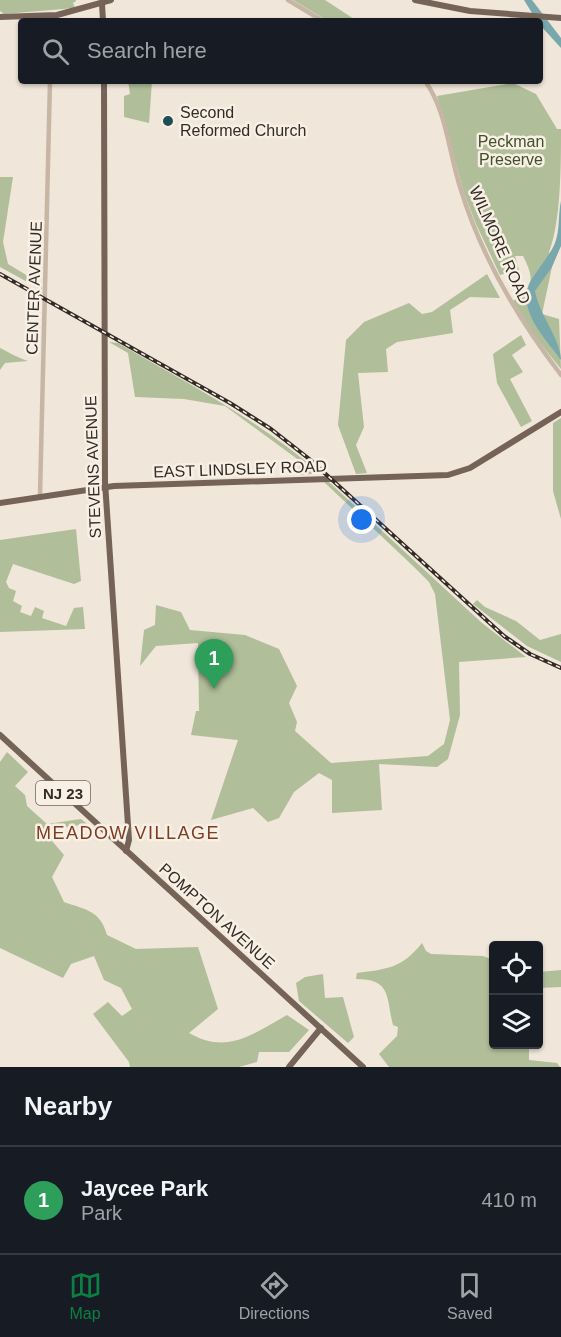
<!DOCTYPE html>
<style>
body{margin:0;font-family:Helvetica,sans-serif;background:#242831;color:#f1f3f6}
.controls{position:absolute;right:18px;bottom:18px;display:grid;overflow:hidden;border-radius:6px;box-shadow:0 2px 4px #0004}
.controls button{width:54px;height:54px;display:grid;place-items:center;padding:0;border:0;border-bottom:2px solid #363941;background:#171b24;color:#f1f3f6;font:30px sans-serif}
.you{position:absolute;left:362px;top:520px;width:21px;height:21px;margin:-15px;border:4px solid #fff;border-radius:50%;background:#1a73e8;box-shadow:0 0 0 9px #1a73e833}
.badge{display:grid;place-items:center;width:39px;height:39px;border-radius:50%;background:#0b8043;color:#fff;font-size:20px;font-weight:700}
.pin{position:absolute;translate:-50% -50px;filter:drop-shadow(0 2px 3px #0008)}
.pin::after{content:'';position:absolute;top:32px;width:21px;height:18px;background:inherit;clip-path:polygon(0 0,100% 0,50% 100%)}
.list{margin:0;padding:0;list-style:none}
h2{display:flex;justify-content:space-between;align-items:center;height:78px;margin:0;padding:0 24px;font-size:26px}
h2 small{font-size:20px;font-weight:400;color:#9ea1a6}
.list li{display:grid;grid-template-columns:39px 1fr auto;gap:18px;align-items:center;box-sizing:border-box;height:108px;padding:0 24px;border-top:2px solid #363941}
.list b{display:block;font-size:22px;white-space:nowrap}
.list p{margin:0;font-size:20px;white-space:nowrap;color:#9ea1a6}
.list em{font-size:20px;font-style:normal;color:#9ea1a6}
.icon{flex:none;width:33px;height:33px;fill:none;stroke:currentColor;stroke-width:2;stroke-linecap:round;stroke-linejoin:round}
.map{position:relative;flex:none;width:561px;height:1067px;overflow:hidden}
.search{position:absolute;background:#171b24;box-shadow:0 2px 4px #0004;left:18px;right:18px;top:18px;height:66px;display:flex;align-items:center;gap:15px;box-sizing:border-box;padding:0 21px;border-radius:6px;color:#9ea1a6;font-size:22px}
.sheet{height:186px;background:#171b24}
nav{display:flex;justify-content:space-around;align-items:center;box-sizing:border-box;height:84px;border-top:2px solid #363941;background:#171b24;font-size:16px;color:#9ea1a6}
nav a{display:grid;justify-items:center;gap:3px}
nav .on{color:#0b8043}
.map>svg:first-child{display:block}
.green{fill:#b0be99}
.water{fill:#79a8ac}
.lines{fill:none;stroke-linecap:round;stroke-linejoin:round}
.minor{stroke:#c7b6a5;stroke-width:4.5}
.major{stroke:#756358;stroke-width:6}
.rail-casing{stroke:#332b26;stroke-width:4}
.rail{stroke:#f8f0e5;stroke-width:1.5;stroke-dasharray:4.5;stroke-linecap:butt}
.poi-dot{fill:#1e4d53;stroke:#f8f0e5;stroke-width:2}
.labels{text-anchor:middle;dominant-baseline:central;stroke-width:5;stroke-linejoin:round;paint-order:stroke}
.shield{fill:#f8f0e5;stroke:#6e665f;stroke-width:1.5}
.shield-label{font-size:15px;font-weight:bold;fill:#332b26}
.poi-label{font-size:16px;fill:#332b26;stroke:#f8f0e5;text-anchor:start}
.park-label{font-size:16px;fill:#41512b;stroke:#f8f0e5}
.street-label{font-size:16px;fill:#332b26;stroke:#f8f0e5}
.neighbourhood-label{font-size:18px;letter-spacing:1.5px;fill:#7f3c22;stroke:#f8f0e5}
</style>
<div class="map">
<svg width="561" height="1067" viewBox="0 0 561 1067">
<rect width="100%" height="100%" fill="#f0e6d9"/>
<g class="green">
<polygon points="0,0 76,0 76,1 73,3 75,8 4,14 0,11"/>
<polygon points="293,0 325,0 357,21 328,21"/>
<polygon points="128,81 152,81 149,123 124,117 124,96 130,94"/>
<path d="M513 83 536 94 557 129H561C561 164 561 222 549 252L552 267 542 314 559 319 561 369 536 338 513 301C535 288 534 277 523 256H515L519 270 500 275 476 224 464 193 437 96Z"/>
<polygon points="0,177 13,177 3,242 8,264 41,284 42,290 0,267"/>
<polygon points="487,274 500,298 470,297 450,310 453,333 397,342 386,349 388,372 358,373 364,427 356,445 367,473 356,474 338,425 346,340 364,322 409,303 422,314 432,312"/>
<polygon points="521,335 526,345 512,355 523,372 510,379 532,421 521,427 497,383 493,354"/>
<path d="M109 342 118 343C189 384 257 419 320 473L298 475 300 461 225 406 184 399 135 397 128 353Z"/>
<path d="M0 348C8 352 18 358 28 361L5 363 0 370Z"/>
<polygon points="561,418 561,519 553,491 553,423"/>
<polygon points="324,482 329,482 482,623 526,657 459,662 460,715 448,759 437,767 379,764 382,810 332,813 332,780 319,773 294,792 279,818 268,822 253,808 211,820 238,740 191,735 196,711 199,711 198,643 156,646 140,666 144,630 155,625 156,605 181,612 190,630 245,635 279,649 297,686 289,703 297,722 295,731 331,763 428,756 444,744 450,720 435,594 429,582 412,565"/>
<polygon points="76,529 81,581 74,584 13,564 6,582 9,588 16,591 13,601 22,606 20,612 31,616 35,607 44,611 42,618 66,626 74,608 83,607 85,629 0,632 0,540"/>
<polygon points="477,600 485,607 516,621 540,640 561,634 561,662 527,646 473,604"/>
<path d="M7 752 28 772 15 786 25 795 27 806 47 824 81 819 87 824 51 829 52 841 64 855 52 877 64 902C86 910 100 910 107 935L136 949 198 947 218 1009 189 1033C227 1055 253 1034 287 1015L309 1030 289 1052H259L257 1062 239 1067H130L129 1062 93 1014 108 1002 122 1016 132 1009 121 988 104 980 94 956 71 964 63 978 0 948V762Z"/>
<path d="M422 943 426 951 431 954 483 956 493 960 494 1044 529 1045V1060L557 1063 560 1067H389L379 1054 397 1036 398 1027 393 1025C386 998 392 979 356 979L357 973C388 969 402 968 422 943Z"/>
<polygon points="561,970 561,987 539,988 539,972"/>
<polygon points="323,974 325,998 343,997 354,1037 348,1043 299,1001 296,983 305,977"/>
</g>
<g class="water">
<polygon points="524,0 532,0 561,38 561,48 540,25 540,21 537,21"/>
<path d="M561 201V246L552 267 535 291C539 314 561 340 561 360 546 339 516 310 530 282 538 268 549 257 555 243 560 231 558 214 561 201Z"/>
</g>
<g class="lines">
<g class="minor">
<polyline points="288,0 323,21"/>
<path d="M425 81C447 111 449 155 461 190 482 258 518 319 561 375"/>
<polyline points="40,495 50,81"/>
</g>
<g class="major">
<polyline points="415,0 470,11 561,18"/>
<polyline points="102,4 103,21"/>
<polyline points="0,17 57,15 111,0"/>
<polyline points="104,81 105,482 129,840 126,851"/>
<polyline points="0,503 114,486 448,475 470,468 561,412"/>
<polyline points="0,735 363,1067"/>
<polyline points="289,1067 321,1028"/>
</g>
<g class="rail-casing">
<polyline id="rail" points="0,274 230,403 271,429 308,458 504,636 530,654 561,668"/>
</g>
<use href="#rail" class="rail"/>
</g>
<circle class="poi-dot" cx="168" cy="121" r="6"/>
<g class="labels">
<rect class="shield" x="36" y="781" width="54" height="24" rx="4.5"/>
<g class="shield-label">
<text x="63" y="793">NJ 23</text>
</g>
<g class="poi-label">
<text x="180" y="112">Second<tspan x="180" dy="18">Reformed Church</tspan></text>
</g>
<g class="park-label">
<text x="511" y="141">Peckman<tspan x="511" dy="18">Preserve</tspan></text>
</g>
<g class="street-label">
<text transform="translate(500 245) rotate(66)">WILMORE ROAD</text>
<text transform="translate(34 288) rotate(-88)">CENTER AVENUE</text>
<text transform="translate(93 467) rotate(-92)">STEVENS AVENUE</text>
<text transform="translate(240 469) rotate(-2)">EAST LINDSLEY ROAD</text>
<text transform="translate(217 916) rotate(42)">POMPTON AVENUE</text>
</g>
<g class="neighbourhood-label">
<text x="128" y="833">MEADOW VILLAGE</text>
</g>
</g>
</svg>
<div class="controls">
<button><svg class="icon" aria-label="locate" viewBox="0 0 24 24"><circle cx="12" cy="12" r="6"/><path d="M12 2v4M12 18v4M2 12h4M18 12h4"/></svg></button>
<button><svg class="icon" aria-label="layers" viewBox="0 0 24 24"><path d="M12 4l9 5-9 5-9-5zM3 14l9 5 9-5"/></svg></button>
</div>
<div class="you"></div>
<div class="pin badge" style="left:214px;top:689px;background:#2e9e5b">1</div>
<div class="search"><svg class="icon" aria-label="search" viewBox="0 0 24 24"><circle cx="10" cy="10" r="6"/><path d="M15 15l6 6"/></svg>Search here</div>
</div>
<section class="sheet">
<h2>Nearby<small></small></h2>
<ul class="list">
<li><span class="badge" style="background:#2e9e5b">1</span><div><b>Jaycee Park</b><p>Park</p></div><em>410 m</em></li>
</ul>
</section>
<nav>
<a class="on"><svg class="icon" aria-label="map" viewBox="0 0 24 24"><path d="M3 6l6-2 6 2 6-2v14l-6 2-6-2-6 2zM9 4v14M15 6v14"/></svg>Map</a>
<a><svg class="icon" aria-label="directions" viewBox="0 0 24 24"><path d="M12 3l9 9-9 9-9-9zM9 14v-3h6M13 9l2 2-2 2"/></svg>Directions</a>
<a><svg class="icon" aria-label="saved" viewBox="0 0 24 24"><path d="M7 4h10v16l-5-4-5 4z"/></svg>Saved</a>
</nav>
